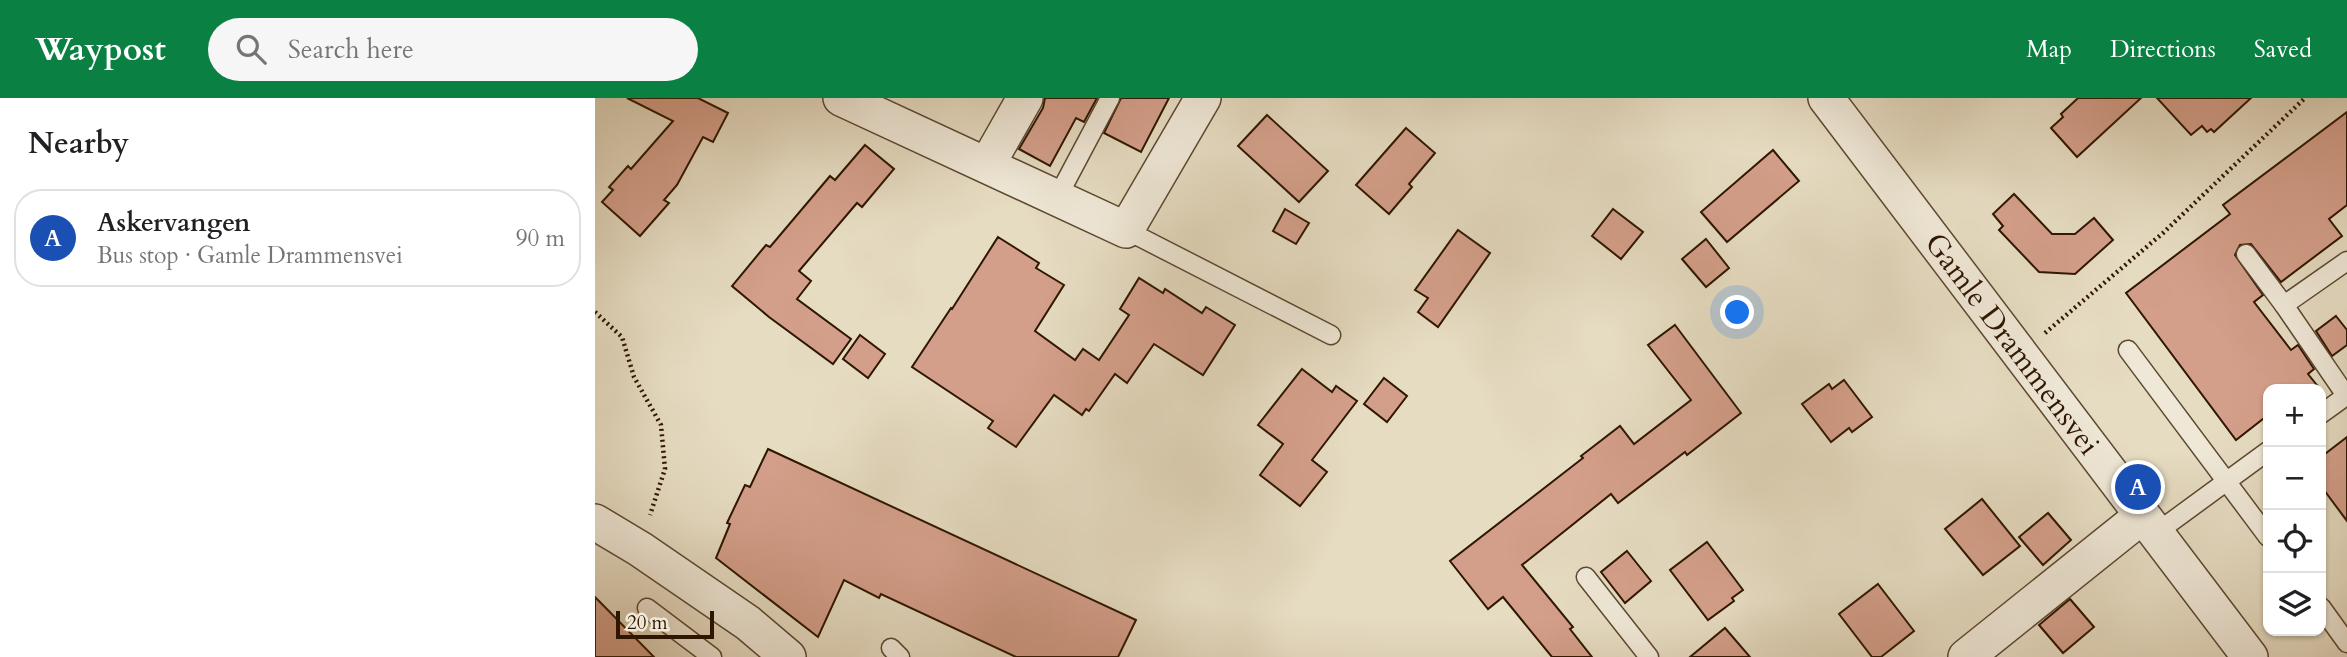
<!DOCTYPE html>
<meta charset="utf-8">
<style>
body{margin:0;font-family:Cardo,serif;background:#f6f6f6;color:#202124}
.controls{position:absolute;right:21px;bottom:21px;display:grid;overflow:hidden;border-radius:14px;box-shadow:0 2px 5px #0004}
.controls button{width:63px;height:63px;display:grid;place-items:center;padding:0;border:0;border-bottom:2px solid #e0e0e0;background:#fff;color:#202124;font:35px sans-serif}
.scale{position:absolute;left:21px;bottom:18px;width:98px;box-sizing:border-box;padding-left:7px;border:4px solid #2f1600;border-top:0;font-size:19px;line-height:24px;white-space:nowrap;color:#2f1600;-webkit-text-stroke:5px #efe8d7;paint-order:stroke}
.you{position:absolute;left:1143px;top:215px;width:24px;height:24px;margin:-18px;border:5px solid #fff;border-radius:50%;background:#1a73e8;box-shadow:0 0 0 10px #1a73e833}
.badge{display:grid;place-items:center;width:46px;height:46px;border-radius:50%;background:#0b8043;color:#fff;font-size:23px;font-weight:700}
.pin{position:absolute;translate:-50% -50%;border:4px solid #fff;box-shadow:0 2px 7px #0006}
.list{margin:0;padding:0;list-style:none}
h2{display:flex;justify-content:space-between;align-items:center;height:91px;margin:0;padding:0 28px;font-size:30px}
h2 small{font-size:23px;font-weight:400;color:#757577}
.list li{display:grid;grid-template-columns:46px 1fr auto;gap:21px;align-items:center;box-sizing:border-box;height:98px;margin:0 14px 14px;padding:0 14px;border:2px solid #e0e0e0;border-radius:28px}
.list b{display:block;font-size:26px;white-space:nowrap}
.list p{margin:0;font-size:23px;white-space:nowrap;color:#757577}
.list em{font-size:23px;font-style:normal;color:#757577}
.icon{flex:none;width:38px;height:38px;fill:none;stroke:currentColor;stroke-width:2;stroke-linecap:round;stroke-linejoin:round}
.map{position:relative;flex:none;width:1752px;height:559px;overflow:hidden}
header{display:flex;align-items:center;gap:42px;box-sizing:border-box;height:98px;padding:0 35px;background:#0b8043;color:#fff}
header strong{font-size:33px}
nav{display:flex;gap:38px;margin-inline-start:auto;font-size:24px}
.search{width:490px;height:63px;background:#f6f6f6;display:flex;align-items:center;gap:18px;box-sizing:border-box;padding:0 24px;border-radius:38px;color:#757577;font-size:26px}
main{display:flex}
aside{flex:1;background:#fff}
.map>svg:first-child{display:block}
.building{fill:#d49f8a;stroke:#2f1600;stroke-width:2}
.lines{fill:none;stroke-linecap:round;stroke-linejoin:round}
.lane-casing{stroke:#5d4830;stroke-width:21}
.street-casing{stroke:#5d4830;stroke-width:38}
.path{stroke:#2f1600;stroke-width:4.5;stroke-dasharray:2 3.5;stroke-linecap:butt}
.lane{stroke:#efe8d7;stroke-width:18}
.street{stroke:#efe8d7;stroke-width:35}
.labels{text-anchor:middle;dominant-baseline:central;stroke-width:5;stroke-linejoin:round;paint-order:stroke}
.street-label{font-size:30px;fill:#2f1600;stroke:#efe8d7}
</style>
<header>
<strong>Waypost</strong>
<div class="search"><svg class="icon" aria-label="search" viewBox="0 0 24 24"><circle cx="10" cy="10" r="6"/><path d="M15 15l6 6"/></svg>Search here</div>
<nav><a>Map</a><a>Directions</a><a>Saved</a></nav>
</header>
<main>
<aside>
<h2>Nearby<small></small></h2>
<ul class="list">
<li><span class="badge" style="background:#1a4fb4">A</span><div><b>Askervangen</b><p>Bus stop · Gamle Drammensvei</p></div><em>90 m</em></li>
</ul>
</aside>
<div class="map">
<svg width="1752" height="559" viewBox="0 0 1752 559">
<rect width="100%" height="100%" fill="#e6dcc2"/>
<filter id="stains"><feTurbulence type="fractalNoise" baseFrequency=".00286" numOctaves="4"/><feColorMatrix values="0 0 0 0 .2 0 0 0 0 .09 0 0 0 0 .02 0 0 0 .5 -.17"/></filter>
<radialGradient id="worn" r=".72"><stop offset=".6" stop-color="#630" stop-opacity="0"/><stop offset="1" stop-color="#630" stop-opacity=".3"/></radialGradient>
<g class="building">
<polygon points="32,0 103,0 133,15 118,44 108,39 82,87 69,102 74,105 45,138 7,104 18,92 14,89 33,68 36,71 78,23"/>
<polygon points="450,0 502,0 489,24 481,20 455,68 424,51 448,10"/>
<polygon points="526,0 574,0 546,54 509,35"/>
<polygon points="1483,0 1546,0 1482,59 1456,30 1468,19 1466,16"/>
<polygon points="1562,0 1656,0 1619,34 1616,31 1612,34 1607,28 1596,37"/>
<polygon points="1752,14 1752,107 1734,121 1747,138 1686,184 1656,146 1645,147 1640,157 1668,197 1659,204 1696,252 1703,247 1719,271 1713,276 1725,291 1673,291 1673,317 1641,342 1531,195 1635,116 1628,107"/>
<polygon points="672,17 733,73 704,104 643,48"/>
<polygon points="811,30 840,55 814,86 817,89 794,116 761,87"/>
<polygon points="270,47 299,71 267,109 262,105 204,173 216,183 202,201 256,241 238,266 174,219 137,188 171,147 175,149 235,78 240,82"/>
<polygon points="1178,52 1204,83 1132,144 1106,114"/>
<polygon points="1419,96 1457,136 1480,136 1499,120 1518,142 1480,176 1444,174 1404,132 1408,128 1398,116"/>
<polygon points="690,111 714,125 701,146 678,133"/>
<polygon points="1018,111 1048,134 1026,161 997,138"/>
<polygon points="863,132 895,155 843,229 823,214 833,200 820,192"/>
<polygon points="403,139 444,165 441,170 469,187 440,233 480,262 488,251 504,262 534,217 525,211 544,180 568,195 570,191 607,215 611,209 640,227 608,277 559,246 532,285 520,276 494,313 491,311 487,317 459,297 421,349 393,330 398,323 317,269 356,210 357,211"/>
<polygon points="1111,141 1134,170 1111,189 1087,161"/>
<polygon points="1741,218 1752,232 1752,247 1737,258 1721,233"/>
<polygon points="1080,227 1146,315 1092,357 1090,354 1023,405 1016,396 927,467 978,529 975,531 997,559 957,559 908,499 893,511 855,463 988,360 986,358 1025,328 1039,346 1096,302 1053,247"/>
<polygon points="265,237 290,256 273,280 248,261"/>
<polygon points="707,271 737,294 741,288 762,303 717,362 732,374 705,408 665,377 688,346 663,327"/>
<polygon points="789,280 812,298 792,324 769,306"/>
<polygon points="1249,282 1277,319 1257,334 1254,330 1236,344 1207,306 1234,286 1237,291"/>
<polygon points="1752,339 1752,423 1726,388 1726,359"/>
<polygon points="173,351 541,522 523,559 421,559 286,496 284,500 249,482 223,539 121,460 135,426 132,425 150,387 155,389"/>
<polygon points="1387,401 1425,448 1388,477 1350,431"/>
<polygon points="1453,415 1476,442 1448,467 1424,439"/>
<polygon points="1112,444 1148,492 1137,500 1139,503 1113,522 1075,472"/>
<polygon points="1032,453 1056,483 1030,505 1006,474"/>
<polygon points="1283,486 1319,533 1286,559 1277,559 1244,516"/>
<polygon points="0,499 59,559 0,559"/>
<polygon points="1475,501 1499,529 1468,555 1444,527"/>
<polygon points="1130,530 1155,559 1095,559"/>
</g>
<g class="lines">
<g class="lane-casing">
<g id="lane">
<polyline points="462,100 515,0"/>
<polyline points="531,132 736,237"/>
<polyline points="1651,156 1689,207 1752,299"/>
<polyline points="1689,207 1752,163"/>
<polyline points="1533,252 1673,439"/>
<polyline points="1726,316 1751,298"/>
<polyline points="1561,435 1673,353"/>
<polyline points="991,479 1054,559"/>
<polyline points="1726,509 1752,545"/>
<polyline points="52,510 117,559"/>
<polyline points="296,550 305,559"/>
</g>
</g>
<g class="street-casing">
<g id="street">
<polyline points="246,0 531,132 608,0"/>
<polyline points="1231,0 1655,559"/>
<polyline points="392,67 430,0"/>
<polyline points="0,424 45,451 153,525 193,559"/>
<polyline points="1371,559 1547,418"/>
</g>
</g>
<g class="path">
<polyline points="0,214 27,239 39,279 66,327 70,371 55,417"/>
<polyline points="1450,235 1568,135 1710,0"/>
</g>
<use href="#lane" class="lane"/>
<use href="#street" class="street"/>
</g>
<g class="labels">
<g class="street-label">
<text transform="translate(1417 246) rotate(53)">Gamle Drammensvei</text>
</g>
</g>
<rect width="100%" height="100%" filter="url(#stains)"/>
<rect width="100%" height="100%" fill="url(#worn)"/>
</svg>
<div class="controls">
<button>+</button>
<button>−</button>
<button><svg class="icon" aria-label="locate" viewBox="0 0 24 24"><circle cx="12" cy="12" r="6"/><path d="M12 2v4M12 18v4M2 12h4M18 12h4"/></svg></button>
<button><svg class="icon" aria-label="layers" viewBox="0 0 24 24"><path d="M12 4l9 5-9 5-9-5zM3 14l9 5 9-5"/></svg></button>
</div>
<div class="scale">20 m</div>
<div class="you"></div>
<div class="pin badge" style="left:1543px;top:389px;background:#1a4fb4">A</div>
</div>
</main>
